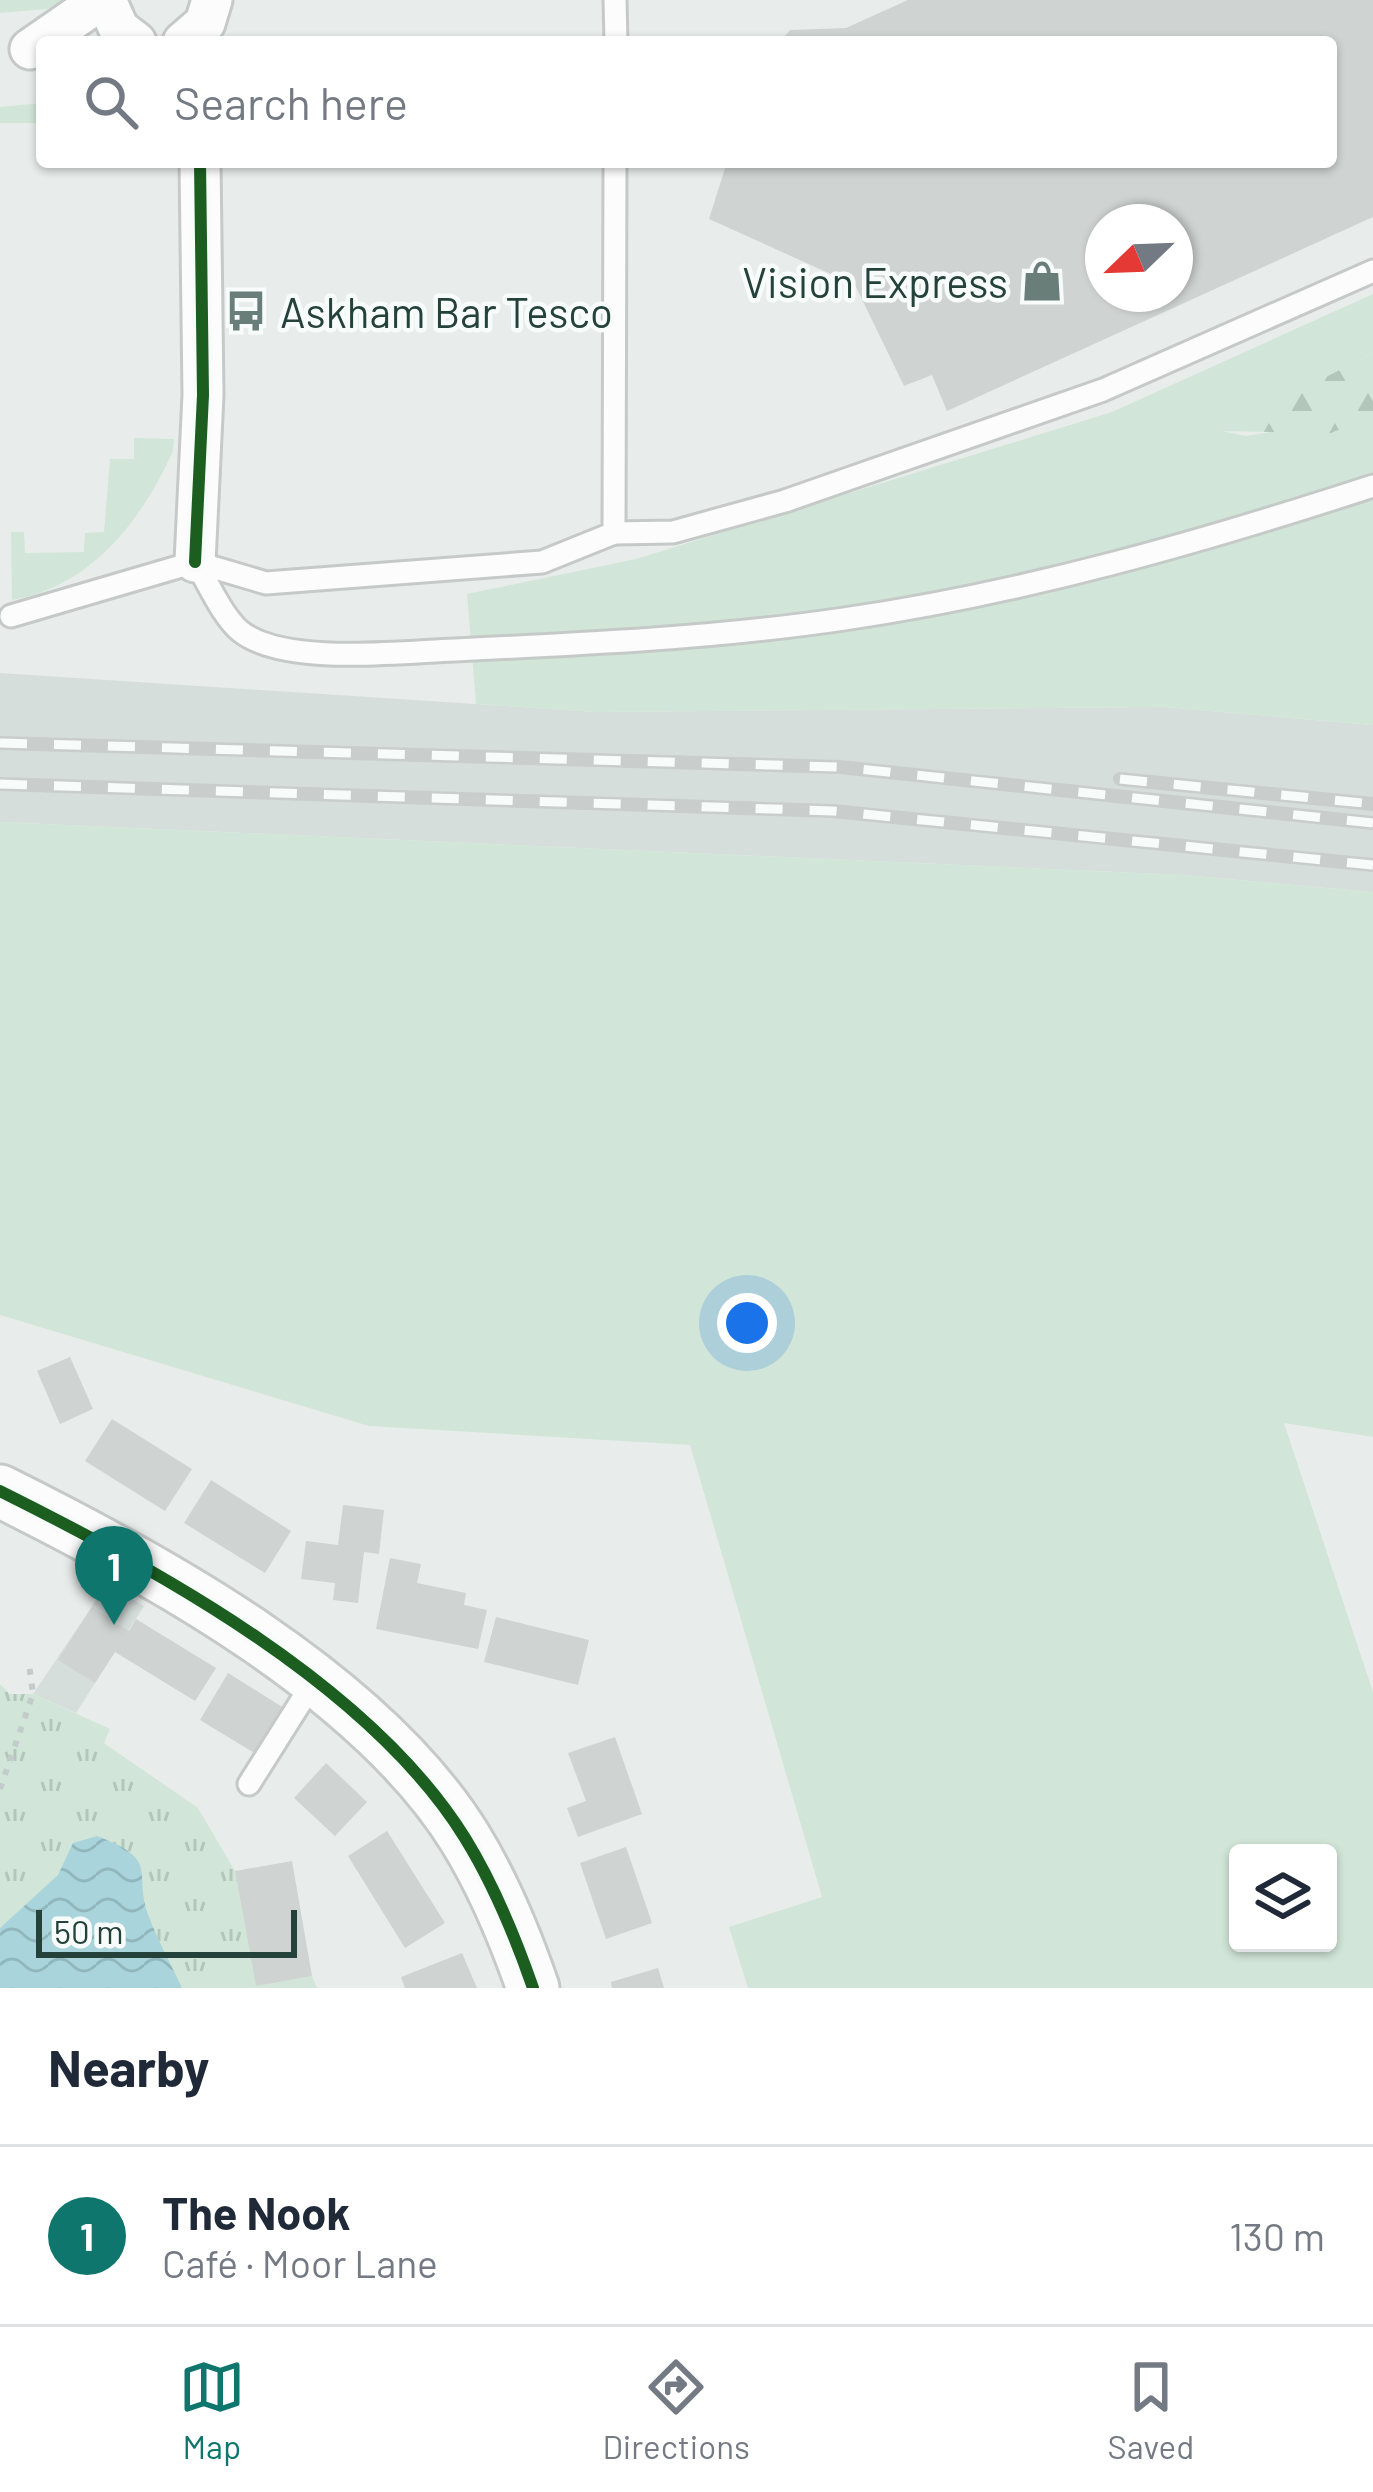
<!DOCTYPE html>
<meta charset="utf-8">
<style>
body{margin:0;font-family:Barlow,sans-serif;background:#f6f6f7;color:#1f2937}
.controls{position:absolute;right:36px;bottom:36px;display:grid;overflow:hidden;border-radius:12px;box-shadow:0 3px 9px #0004}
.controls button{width:108px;height:108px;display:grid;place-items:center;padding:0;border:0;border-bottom:3px solid #e0e1e3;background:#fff;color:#1f2937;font:60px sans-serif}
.compass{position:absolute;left:1085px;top:204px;width:108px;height:108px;border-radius:50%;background:#fff;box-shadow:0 3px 9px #0004;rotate:247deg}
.scale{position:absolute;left:36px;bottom:30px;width:261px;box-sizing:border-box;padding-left:12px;border:6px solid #24423a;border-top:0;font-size:33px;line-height:42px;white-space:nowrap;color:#24423a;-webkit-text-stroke:9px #f7fbf9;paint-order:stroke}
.you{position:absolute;left:747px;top:1323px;width:42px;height:42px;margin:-30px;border:9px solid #fff;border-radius:50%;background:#1a73e8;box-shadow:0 0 0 18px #1a73e833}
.badge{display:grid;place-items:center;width:78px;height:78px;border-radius:50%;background:#0f766e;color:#fff;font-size:39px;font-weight:700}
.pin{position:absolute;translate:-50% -99px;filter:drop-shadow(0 3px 6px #0008)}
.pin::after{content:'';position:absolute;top:63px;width:42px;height:36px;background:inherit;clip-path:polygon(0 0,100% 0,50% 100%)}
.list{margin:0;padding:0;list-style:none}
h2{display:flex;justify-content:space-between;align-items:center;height:156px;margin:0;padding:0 48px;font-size:51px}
h2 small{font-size:39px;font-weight:400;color:#747a83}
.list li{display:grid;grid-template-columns:78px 1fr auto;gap:36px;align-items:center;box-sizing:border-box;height:180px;padding:0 48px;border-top:3px solid #e0e1e3}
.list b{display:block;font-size:45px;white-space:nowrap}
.list p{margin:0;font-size:39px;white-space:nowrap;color:#747a83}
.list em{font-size:39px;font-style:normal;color:#747a83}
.icon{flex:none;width:66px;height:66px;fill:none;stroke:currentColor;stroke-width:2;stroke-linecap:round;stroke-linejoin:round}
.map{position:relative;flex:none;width:1373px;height:1988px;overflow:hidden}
.search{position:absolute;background:#fff;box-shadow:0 3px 9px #0004;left:36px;right:36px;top:36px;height:132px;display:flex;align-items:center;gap:30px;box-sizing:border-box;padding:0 42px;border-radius:12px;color:#747a83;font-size:45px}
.sheet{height:336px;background:#fff}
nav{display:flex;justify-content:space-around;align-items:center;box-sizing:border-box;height:168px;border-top:3px solid #e0e1e3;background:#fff;font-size:33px;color:#747a83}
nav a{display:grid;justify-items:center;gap:6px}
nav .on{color:#0f766e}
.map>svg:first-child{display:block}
.built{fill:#d6dedb}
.grass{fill:#d1e6d8;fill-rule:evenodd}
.forest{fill:url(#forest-firs)}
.park{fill:url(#park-tufts)}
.water{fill:url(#water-waves)}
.building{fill:#cfd4d2;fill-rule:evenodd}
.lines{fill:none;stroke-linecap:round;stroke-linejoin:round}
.service-casing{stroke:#c5cac8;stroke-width:27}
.minor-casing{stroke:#c5cac8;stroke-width:45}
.tertiary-casing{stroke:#c5cac8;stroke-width:57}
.path{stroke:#c3ccca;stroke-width:6;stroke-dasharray:6 9;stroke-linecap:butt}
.service{stroke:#fcfcfc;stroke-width:21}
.minor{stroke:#fcfcfc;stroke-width:39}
.tertiary{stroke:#fcfcfc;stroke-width:51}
.rail-casing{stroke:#c9cdcc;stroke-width:14}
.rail{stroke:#f7fbf9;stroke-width:9;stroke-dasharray:27;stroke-linecap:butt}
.cycleway-casing{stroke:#f7fbf9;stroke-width:20}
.cycleway{stroke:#1b5e20;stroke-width:12}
.labels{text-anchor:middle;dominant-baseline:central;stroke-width:9;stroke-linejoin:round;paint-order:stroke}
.poi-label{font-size:42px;fill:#24423a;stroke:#f7fbf9;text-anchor:end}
</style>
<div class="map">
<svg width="1373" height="1988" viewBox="0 0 1373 1988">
<defs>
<pattern id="forest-firs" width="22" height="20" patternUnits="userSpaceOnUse" patternTransform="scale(3)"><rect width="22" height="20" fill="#d1e6d8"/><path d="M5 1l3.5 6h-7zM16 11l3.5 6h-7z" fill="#b3c6ba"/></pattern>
<pattern id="park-tufts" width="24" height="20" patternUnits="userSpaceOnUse" patternTransform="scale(3)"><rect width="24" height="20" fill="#d1e6d8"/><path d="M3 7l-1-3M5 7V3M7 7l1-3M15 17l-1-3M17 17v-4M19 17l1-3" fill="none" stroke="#b3c6ba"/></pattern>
<pattern id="water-waves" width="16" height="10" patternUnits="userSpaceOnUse" patternTransform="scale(3)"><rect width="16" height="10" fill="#a9d4db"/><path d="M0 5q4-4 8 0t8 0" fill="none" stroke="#91b7bd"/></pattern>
</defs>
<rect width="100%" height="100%" fill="#e8edeb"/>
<g class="built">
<polygon points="0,673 596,712 1164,707 1373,725 1373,892 1184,875 0,822"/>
<polygon points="107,1584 144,1606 76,1713 33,1694"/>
</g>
<g class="grass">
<polygon points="0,0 67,0 47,9 0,13"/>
<polygon points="42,103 42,123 0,123 0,107"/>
<polygon points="1373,294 1373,353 1222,431 1246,436 1373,415 1373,725 1164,707 596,712 476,704 467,594 636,559 1112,412"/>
<path d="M134 438 174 439 173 451C142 520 91 587 12 600L11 532H24L25 553 84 552 85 533 104 532 110 459H134Z"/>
<path d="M0 822 1184 875 1373 892V1437L1284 1423 1373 1692V1988H748L729 1927 822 1897 690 1445 369 1426 0 1315ZM1238 1853H1328V1943H1238Z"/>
</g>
<polygon class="forest" points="1373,353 1373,415 1331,433 1220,431"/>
<polygon class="park" points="0,1684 10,1694 33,1694 110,1729 104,1743 198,1808 235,1871 256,1985 312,1976 317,1988 0,1988"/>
<path class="water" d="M97 1836C162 1861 132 1871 149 1917 158 1941 171 1964 182 1988H0V1928L58 1875 73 1843Z"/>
<g class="building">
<path d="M908 0H1373V217L947 411 932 375 904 386 855 285 709 219 727 162H1331V42H780L790 30 846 28ZM1103 222H1175V294H1103Z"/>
<polygon points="70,1357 93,1409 60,1424 37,1371"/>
<polygon points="112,1419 192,1469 165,1511 85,1461"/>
<polygon points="211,1480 291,1531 265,1573 184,1523"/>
<polygon points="343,1505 384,1510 379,1554 364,1552 358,1603 333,1600 335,1583 301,1579 306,1541 338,1545"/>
<polygon points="390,1558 421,1564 417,1583 466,1593 464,1605 487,1610 478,1649 376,1629"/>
<polygon points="92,1607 129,1631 136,1619 216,1668 195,1701 115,1652 95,1683 58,1660"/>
<polygon points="496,1617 589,1640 578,1685 484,1662"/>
<polygon points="228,1673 284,1708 256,1754 200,1720"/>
<polygon points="615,1737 642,1814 578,1837 567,1808 586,1801 568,1753"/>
<polygon points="326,1763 367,1802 335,1836 294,1798"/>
<polygon points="387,1831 445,1923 405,1948 348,1856"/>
<polygon points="626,1847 652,1923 606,1939 580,1863"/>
<polygon points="292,1861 312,1976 256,1986 235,1871"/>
<polygon points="462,1953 477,1988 405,1988 401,1977"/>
<polygon points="658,1968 664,1988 612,1988 611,1982"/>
</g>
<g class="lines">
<g class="service-casing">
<g id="service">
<polyline points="615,0 616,42"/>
<polyline points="614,533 673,532 785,501 1103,390 1373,271"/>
<path d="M195 562C208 582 222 616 240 631 283 666 401 652 454 650 584 644 715 638 844 619 1024 593 1201 542 1373 486"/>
<polyline points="11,616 195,562 266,583 542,562 614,533 615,162"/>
<polyline points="249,1784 314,1681"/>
</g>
</g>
<g class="minor-casing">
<g id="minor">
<polyline points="106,0 119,29 136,42"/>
<polyline points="183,42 205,23 212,0"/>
<polyline points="30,49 101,0"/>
<polyline points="195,562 203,395 200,162"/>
</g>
</g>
<g class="tertiary-casing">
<path id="tertiary" d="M0 1491C157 1569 371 1686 465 1838 494 1885 515 1936 533 1988"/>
</g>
<polyline class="path" points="0,1789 33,1694 29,1664"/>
<use href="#service" class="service"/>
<use href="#minor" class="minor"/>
<use href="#tertiary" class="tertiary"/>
<g class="rail-casing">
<g id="rail">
<polyline points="0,743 840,767 1373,823"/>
<polyline points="1120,779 1373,804"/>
<polyline points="0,784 833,811 1373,865"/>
</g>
</g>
<use href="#rail" class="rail"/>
<g class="cycleway-casing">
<g id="cycleway">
<polyline points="195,562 203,395 200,162"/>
<path d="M0 1491C157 1569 371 1686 465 1838 494 1885 515 1936 533 1988"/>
</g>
</g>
<use href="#cycleway" class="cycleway"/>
</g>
<defs>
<g id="shop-bare" transform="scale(3.24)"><path d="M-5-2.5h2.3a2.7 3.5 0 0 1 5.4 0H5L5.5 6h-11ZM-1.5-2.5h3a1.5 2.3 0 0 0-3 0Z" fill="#697e78" stroke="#f7fbf9" stroke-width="2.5" paint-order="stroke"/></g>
<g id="bus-bare" transform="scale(3.24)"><path d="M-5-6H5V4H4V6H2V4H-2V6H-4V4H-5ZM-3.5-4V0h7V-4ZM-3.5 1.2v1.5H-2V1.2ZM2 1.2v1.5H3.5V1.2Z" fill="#697e78" stroke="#f7fbf9" stroke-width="2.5" paint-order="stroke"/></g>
</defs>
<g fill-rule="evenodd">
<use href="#shop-bare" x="1042" y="281"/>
<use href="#bus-bare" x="246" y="311"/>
</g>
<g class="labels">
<g class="poi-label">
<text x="1008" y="281">Vision Express</text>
<text x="280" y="311" text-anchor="start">Askham Bar Tesco</text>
</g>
</g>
</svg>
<div class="controls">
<button><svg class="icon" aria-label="layers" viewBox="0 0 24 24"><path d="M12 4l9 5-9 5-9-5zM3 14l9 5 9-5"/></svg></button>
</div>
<svg class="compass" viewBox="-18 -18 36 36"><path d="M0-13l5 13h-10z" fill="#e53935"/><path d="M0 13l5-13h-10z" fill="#747a83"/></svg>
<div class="scale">50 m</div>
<div class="you"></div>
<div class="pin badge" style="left:114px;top:1625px">1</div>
<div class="search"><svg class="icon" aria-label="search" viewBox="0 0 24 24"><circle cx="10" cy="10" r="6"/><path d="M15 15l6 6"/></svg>Search here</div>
</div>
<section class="sheet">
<h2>Nearby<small></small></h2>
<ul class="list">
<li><span class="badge">1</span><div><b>The Nook</b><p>Café · Moor Lane</p></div><em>130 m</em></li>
</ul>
</section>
<nav>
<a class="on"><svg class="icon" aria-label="map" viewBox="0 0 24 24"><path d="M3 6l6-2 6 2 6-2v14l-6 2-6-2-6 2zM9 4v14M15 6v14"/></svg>Map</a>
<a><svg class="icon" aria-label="directions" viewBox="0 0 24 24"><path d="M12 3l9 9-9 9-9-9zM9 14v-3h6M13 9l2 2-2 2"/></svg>Directions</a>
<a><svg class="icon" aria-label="saved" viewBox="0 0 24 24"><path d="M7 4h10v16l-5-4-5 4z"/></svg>Saved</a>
</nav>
